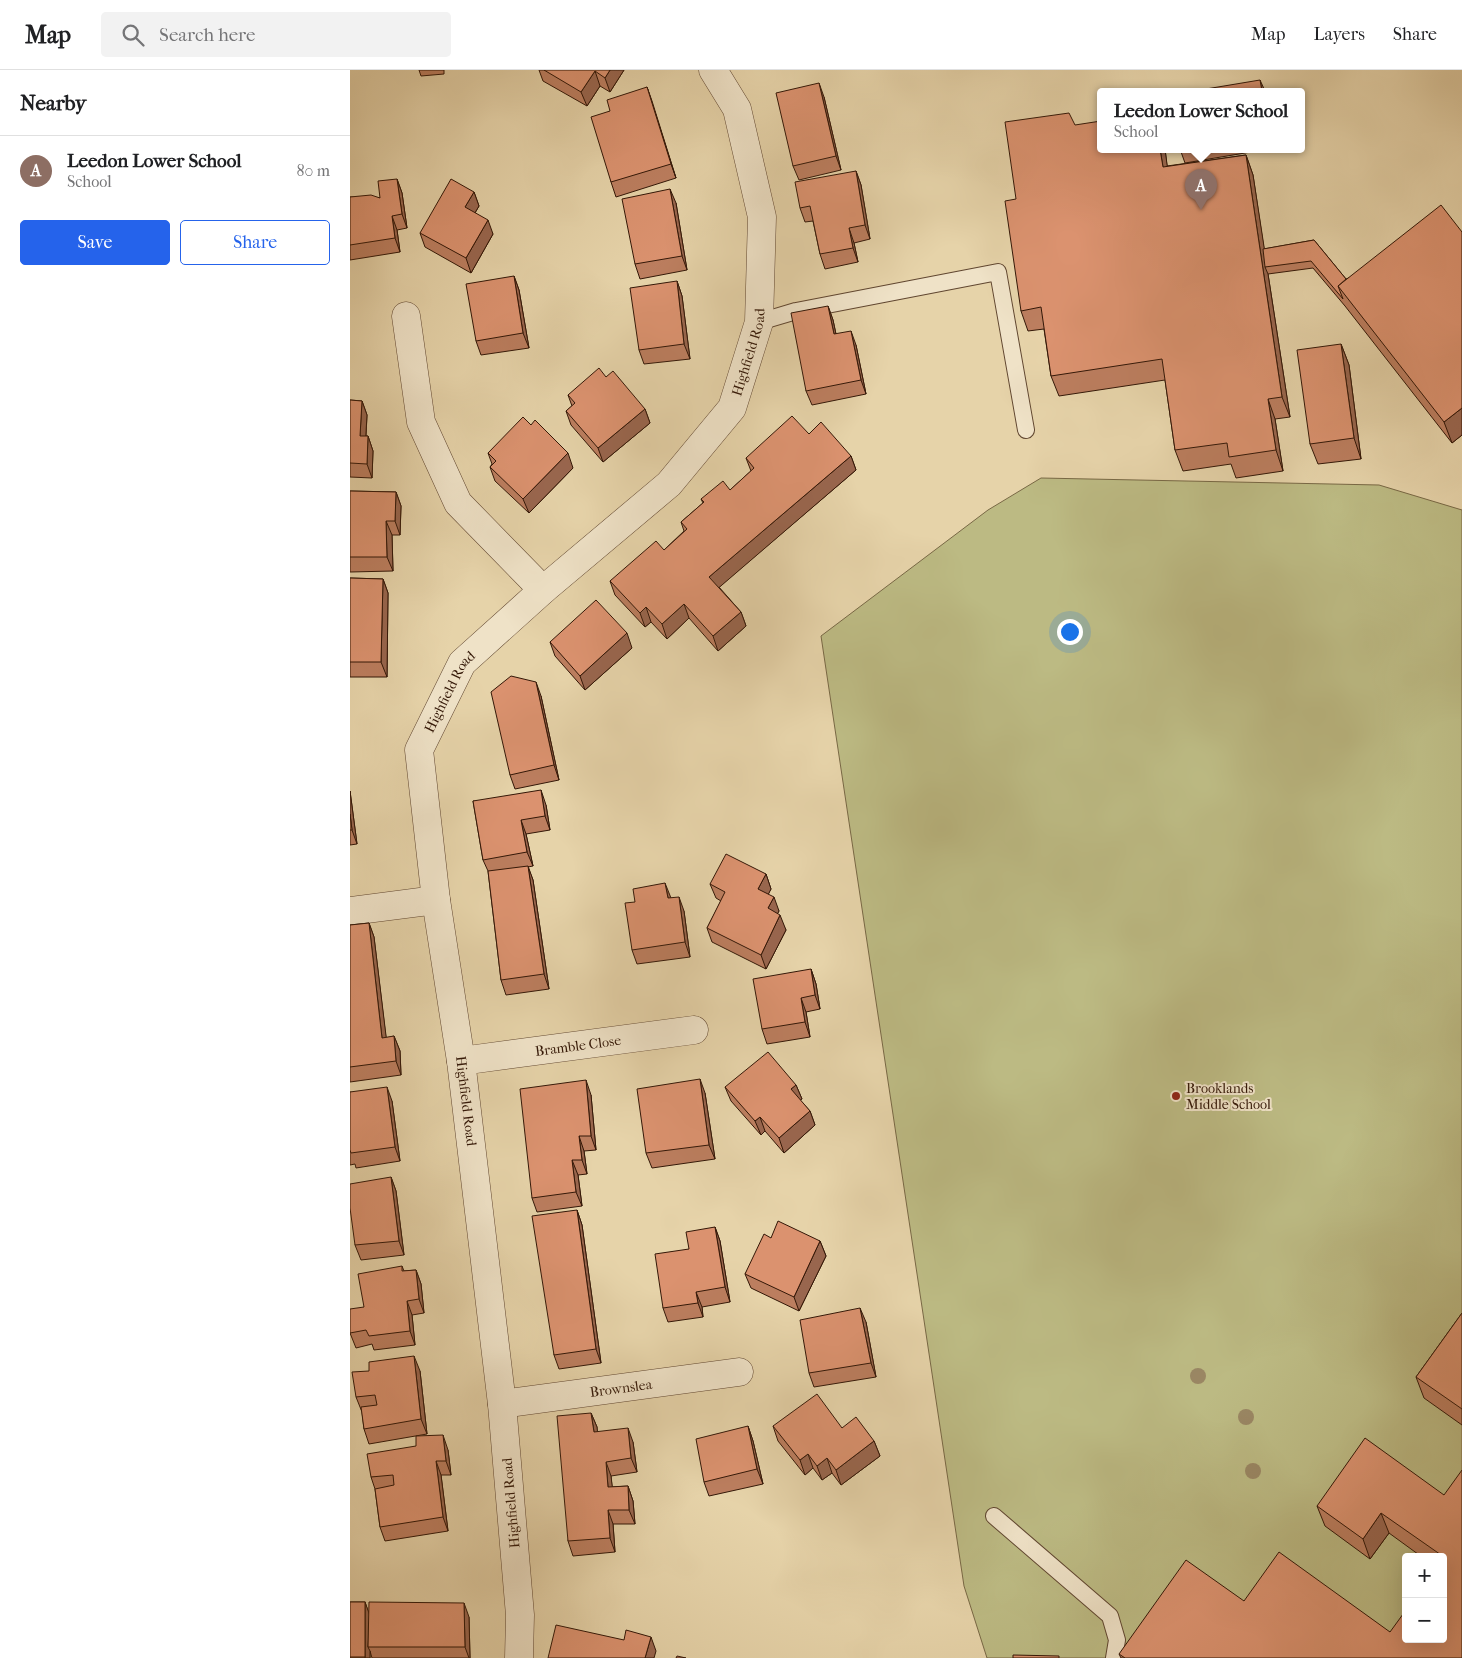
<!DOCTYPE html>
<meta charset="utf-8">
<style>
body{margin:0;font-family:"IM FELL French Canon",serif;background:#f2f2f2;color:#202124}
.controls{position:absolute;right:15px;bottom:15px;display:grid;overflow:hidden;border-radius:5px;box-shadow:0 5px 20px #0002}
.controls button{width:45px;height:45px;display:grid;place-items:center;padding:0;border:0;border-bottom:1px solid #e0e0e0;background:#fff;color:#202124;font:25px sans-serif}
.you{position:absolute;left:719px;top:561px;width:18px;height:18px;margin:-12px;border:4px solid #fff;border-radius:50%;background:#1a73e8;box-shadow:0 0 0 8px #1a73e833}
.badge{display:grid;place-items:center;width:32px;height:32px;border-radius:50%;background:#2563eb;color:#fff;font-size:16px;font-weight:700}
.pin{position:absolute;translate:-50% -41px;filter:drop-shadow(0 1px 2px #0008)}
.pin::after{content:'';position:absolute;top:26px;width:18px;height:15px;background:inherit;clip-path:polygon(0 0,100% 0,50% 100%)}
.popup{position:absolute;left:747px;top:18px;width:208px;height:65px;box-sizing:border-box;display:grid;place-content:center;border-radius:5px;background:#fff;filter:drop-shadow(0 1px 4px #0005);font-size:16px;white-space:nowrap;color:#757577}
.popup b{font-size:19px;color:#202124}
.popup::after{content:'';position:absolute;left:50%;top:100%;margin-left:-10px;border:10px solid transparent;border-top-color:#fff}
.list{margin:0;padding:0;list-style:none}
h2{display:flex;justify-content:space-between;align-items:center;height:65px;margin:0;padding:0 20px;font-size:21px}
h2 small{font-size:16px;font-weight:400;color:#757577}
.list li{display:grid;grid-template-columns:32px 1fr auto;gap:15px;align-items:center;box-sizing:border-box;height:70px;padding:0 20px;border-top:1px solid #e0e0e0}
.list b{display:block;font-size:19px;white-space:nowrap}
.list p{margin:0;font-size:16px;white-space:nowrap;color:#757577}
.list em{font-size:16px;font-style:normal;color:#757577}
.actions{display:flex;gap:10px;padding:15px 20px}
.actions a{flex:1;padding:11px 0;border:1px solid #2563eb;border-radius:5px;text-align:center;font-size:18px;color:#2563eb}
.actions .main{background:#2563eb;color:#fff}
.icon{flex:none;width:28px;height:28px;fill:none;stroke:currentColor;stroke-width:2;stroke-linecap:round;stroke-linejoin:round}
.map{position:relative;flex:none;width:1112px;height:1588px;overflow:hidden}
header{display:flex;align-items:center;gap:30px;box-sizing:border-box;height:70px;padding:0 25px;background:#fff;border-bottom:1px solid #e0e0e0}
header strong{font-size:24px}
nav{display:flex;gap:28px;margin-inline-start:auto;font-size:18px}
.search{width:350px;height:45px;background:#f2f2f2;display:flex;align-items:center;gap:12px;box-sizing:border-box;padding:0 18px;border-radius:5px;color:#757577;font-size:19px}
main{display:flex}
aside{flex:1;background:#fff}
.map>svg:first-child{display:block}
.green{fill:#bcba83;stroke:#786845;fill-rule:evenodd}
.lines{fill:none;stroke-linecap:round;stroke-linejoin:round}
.service-casing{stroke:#604630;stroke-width:18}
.minor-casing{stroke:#604630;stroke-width:29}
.service{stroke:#efe2c7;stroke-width:16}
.minor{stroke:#efe2c7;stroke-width:28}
.tree{fill:#9a8764}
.wall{fill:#bc7e5f;stroke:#331707}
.shaded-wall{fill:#99664e;stroke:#331707}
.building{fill:#db926f;stroke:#331707}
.poi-dot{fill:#8f2418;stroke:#efe2c7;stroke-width:2}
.labels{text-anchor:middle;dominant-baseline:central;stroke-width:4;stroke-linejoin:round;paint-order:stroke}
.street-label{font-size:14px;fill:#331707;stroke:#efe2c7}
.poi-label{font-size:14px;fill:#331707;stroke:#efe2c7;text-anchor:start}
</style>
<header>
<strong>Map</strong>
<div class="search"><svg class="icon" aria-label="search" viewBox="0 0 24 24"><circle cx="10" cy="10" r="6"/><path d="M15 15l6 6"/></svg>Search here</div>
<nav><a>Map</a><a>Layers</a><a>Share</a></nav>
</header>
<main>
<aside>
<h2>Nearby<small></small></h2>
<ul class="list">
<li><span class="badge" style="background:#8d6e63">A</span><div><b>Leedon Lower School</b><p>School</p></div><em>80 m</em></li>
</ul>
<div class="actions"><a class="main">Save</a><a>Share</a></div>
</aside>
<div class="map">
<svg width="1112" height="1588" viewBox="0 0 1112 1588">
<rect width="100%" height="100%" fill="#e6d3a9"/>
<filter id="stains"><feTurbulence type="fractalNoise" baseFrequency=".004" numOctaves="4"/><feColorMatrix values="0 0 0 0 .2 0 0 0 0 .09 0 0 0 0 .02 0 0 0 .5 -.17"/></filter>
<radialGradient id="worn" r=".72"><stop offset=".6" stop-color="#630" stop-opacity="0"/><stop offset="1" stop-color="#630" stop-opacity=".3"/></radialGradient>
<path class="green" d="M691 408 1029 415 1112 440V1588H637L614 1516 471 566 638 440ZM1056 1487H1093V1569H1056Z"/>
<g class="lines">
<g class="service-casing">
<g id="service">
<polyline points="409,252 446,241 648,202 676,360"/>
<polyline points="644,1446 760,1546 767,1570 764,1588"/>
</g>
</g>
<g class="minor-casing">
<g id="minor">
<polyline points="56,246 71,352 108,433 193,520"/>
<polyline points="0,841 86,830"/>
<path id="s1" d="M111 991 344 960"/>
<path id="s2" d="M152 1334 389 1302"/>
<path id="s3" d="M169 1588 170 1545 152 1334 111 991 86 830 69 680 112 593 193 520 319 414 382 338 409 252 412 147 387 39 363 0"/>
</g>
</g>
<use href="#service" class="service"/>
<use href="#minor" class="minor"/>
</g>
<g class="tree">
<circle cx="848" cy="1306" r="8"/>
<circle cx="896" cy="1347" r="8"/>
<circle cx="903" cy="1401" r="8"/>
</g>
<g class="wall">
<polygon points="69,0 94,0 94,4 71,6"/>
<polygon points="189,0 274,0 260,22 250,16 237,36 193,11"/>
<polygon points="297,17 326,108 266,127 261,112 260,41"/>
<polygon points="474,27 491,100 449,110 443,96"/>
<polygon points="725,55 751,79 815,79 817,96 896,85 903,105 914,179 964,170 996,209 1112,162 1112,365 1102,373 995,236 963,198 918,204 940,347 925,349 933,401 886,408 881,394 833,401 825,380 815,310 709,326 701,306 694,259 678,261 671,241"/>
<polygon points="830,79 919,79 835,93"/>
<polygon points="506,101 511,115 520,169 504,173 508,192 475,199 470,184 463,151 455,152 450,138"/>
<polygon points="47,109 52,123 57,158 47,160 50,182 0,190 0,127 30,128"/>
<polygon points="124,122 129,136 125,143 143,164 121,203 75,177 70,163"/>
<polygon points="326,133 337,200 290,209 285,194"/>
<polygon points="164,206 169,220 179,278 131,285 126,271"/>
<polygon points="327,211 332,226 340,289 294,294 289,280"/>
<polygon points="478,236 483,250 486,264 506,275 516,324 462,335 456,321"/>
<polygon points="991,274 999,295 1011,389 968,394 960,374"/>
<polygon points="256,307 295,339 300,353 253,392 221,355 216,341 222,336 218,325"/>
<polygon points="0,330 12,331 17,345 16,366 18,366 23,381 22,408 0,407"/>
<polygon points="459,364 501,386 506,400 369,517 391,542 396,556 368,581 339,548 317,569 301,552 295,557 265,525 260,511 314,480 334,461 331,452 353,433 351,429 380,420 401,401 396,388"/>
<polygon points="138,383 223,398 179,443 145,411 140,397 142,394"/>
<polygon points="0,421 46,422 51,436 50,465 42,465 43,501 0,502"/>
<polygon points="0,508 33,509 38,523 37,607 0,607"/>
<polygon points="200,572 282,578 235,620 205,586"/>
<polygon points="191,626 209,710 165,719 160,705"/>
<polygon points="0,721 7,774 0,775"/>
<polygon points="123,731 196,735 200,760 176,764 183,796 178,797 183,810 199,919 156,925 151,910 138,801 133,790"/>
<polygon points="416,804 421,819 418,824 429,841 427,844 436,860 416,899 362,872 357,858 371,831 366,828 360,814"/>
<polygon points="321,828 334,841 340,887 287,894 282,880"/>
<polygon points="19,853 24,867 36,968 44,966 50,981 51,1005 0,1012 0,855"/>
<polygon points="461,899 466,914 470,939 456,942 460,967 417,974 412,959"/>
<polygon points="446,1015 452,1029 450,1030 460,1041 465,1055 434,1083 415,1061 411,1065 381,1031 375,1017"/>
<polygon points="0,1022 42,1031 50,1091 6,1098 5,1094 0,1095"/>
<polygon points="355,1023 365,1089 302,1098 296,1083"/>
<polygon points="241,1025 246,1080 234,1081 237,1104 228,1105 232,1136 187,1142 182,1128"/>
<polygon points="41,1107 46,1121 54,1185 11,1190 5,1175"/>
<polygon points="227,1140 232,1155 251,1293 209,1299 204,1285"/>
<polygon points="365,1157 370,1171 380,1232 352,1237 353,1247 318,1252 313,1238 339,1179"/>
<polygon points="421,1168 470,1171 476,1186 449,1241 401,1218 395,1204"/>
<polygon points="52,1196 54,1201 66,1200 71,1214 74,1243 62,1245 65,1275 24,1280 22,1274 6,1278 0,1263 14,1237"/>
<polygon points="1112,1243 1112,1355 1074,1328 1066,1307"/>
<polygon points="516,1252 526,1307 464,1317 459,1303"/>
<polygon points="70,1301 77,1364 19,1374 14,1359 12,1342 6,1327"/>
<polygon points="241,1343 247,1357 247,1362 283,1372 287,1402 261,1406 262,1417 278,1416 283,1431 285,1454 263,1454 265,1482 223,1486 218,1471"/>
<polygon points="398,1356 403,1371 413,1414 359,1426 354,1412"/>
<polygon points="423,1356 492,1358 524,1371 530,1386 491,1415 482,1403 472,1410 463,1398 455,1405 428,1371"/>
<polygon points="98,1380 101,1405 91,1405 98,1461 35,1471 30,1457 25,1419 21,1407"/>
<polygon points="1094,1425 1112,1588 771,1588 769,1584 894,1531 1040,1562 1093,1569 1093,1487 1072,1487 1039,1463 1020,1489 975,1456 967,1436"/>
<polygon points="0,1532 15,1532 19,1544 119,1547 120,1588 22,1588 20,1581 20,1588 0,1588"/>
</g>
<g class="shaded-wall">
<polygon points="260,0 274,0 260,22 255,8"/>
<polygon points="245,1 250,16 237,36 231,22"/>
<polygon points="910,10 915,21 912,21"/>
<polygon points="469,13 474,27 491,100 486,86"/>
<polygon points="297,17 302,31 326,108 321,94"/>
<polygon points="810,79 815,79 820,117 813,97"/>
<polygon points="896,85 903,105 917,196 915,197 918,204 940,347 932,327"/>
<polygon points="506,101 511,115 520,169 515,155"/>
<polygon points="47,109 52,123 57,158 52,144"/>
<polygon points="320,119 326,133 337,200 332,186"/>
<polygon points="124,122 129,136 120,151 115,137"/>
<polygon points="42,146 47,160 50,182 45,168"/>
<polygon points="138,150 143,164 121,203 116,188"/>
<polygon points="499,158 504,173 508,192 503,178"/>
<polygon points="164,206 169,220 179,278 173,263"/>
<polygon points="327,211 332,226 340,289 334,274"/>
<polygon points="478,236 483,250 489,279 484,264"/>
<polygon points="501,261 506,275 516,324 511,310"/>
<polygon points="991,274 999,295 1011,389 1004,368"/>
<polygon points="918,329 925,349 933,401 926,380"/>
<polygon points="12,331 17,345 15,380 10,366"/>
<polygon points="1112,338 1112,365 1102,373 1094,352"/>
<polygon points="295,339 300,353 253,392 248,378"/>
<polygon points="18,366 23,381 22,408 17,394"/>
<polygon points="218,383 223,398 179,443 173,429"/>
<polygon points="501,386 506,400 365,521 359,507"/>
<polygon points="46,422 51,436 50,465 45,451"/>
<polygon points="36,451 42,465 43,501 37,487"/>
<polygon points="33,509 38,523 37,607 31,592"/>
<polygon points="334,534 339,548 317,569 312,554"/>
<polygon points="296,537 301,552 295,557 290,543"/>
<polygon points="391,542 396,556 368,581 363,566"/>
<polygon points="277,563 282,578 235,620 230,606"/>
<polygon points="186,612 191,626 209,710 204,695"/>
<polygon points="191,720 196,735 200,760 195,746"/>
<polygon points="0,721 7,774 2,760 0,744"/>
<polygon points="171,750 176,764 183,796 177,782"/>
<polygon points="178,796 183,810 199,919 194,904"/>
<polygon points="416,804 421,819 414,833 408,819"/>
<polygon points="315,813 321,828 323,843 318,828"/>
<polygon points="329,827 334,841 340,887 335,872"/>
<polygon points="424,827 429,841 423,852 418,838"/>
<polygon points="430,845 436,860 416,899 411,885"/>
<polygon points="19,853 24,867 38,982 32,968"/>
<polygon points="461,899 466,914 470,939 465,925"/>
<polygon points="451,928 456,942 460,967 455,952"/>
<polygon points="44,966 50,981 51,1005 46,991"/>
<polygon points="350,1009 355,1023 365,1089 359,1075"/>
<polygon points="236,1010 241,1025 246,1080 241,1066"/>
<polygon points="446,1015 452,1029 446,1033 441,1019"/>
<polygon points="37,1017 42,1031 50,1091 45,1077"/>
<polygon points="460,1041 465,1055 434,1083 429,1068"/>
<polygon points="410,1047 415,1061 411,1065 405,1051"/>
<polygon points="229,1066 234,1081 237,1104 232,1090"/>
<polygon points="222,1090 228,1105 232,1136 226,1122"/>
<polygon points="41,1107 46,1121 54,1185 49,1171"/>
<polygon points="227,1140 232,1155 251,1293 246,1279"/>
<polygon points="365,1157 370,1171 380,1232 375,1217"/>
<polygon points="470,1171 476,1186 449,1241 444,1227"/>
<polygon points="66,1200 71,1214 74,1243 69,1229"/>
<polygon points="346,1222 352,1237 353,1247 348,1233"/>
<polygon points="57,1231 62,1245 65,1275 60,1261"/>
<polygon points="510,1238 516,1252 526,1307 521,1293"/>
<polygon points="64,1286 70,1301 77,1364 71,1349"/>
<polygon points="241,1343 247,1357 249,1376 244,1362"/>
<polygon points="398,1356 403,1371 413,1414 407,1399"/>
<polygon points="278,1358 283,1372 287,1402 281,1388"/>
<polygon points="93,1365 98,1380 101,1405 96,1391"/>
<polygon points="524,1371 530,1386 491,1415 486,1400"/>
<polygon points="458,1384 463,1398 455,1405 450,1390"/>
<polygon points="477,1388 482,1403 472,1410 467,1396"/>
<polygon points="86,1391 91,1405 98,1461 93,1447"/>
<polygon points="256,1392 261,1406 264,1431 258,1417"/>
<polygon points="278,1416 283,1431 285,1454 279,1440"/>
<polygon points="258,1440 263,1454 265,1482 260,1468"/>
<polygon points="1031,1443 1039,1463 1020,1489 1013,1469"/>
<polygon points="15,1532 20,1546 18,1577 20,1581 20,1588 15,1588"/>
<polygon points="114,1533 119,1547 120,1588 119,1588 115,1577"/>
<polygon points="301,1567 306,1581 304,1588 295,1588"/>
</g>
<g class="building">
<polygon points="194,0 260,0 255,8 245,1 231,22"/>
<polygon points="910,10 912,21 844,21"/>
<polygon points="469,13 486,86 443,96 426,23"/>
<polygon points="297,17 321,94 261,112 241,47 260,41 257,30"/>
<polygon points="719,43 725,55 751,51 751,79 810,79 813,97 896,85 932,327 918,329 926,380 879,387 877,373 825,380 812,289 701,306 691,237 671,241 655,131 666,129 655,52"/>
<polygon points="506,101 515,155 499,158 503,178 470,184 460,136 450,138 445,112"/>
<polygon points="47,109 52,144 42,146 45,168 0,175 0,127 21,125 30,128 28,111"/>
<polygon points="101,109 124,122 115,137 138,150 116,188 70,163"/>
<polygon points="320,119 332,186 285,194 272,129"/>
<polygon points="1091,135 1112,162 1112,338 1094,352 988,216"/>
<polygon points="964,170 996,209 988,216 993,229 961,191 915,197 913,179"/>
<polygon points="164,206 173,263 126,271 116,214"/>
<polygon points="327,211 334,274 289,280 280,218"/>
<polygon points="478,236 484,264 501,261 511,310 456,321 441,243"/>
<polygon points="991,274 1004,368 960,374 947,280"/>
<polygon points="249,298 256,307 263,301 295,339 248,378 216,341 225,333 218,325"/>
<polygon points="0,330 12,331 10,366 18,366 17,394 0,393"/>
<polygon points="442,346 459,364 471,352 501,386 359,507 391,542 363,566 334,534 312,554 296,537 290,543 260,511 306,471 314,480 337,459 331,452 354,432 351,429 373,411 380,420 404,398 396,388"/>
<polygon points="173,347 181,355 185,350 218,383 173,429 140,397 146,391 138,383"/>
<polygon points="0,421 46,422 45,451 36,451 37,487 0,487"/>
<polygon points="0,508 33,509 31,592 0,592"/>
<polygon points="246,530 277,563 230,606 200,572"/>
<polygon points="161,606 186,612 204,695 160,705 141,622"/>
<polygon points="191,720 195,746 171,750 177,782 133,790 123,731"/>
<polygon points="0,744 2,760 0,760"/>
<polygon points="376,784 416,804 408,819 424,827 418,838 430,845 411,885 357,858 375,822 360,814"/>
<polygon points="178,796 194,904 151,910 138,801"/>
<polygon points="315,813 318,828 329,827 335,872 282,880 275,833 285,832 283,819"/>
<polygon points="19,853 32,968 44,966 46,991 0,997 0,855"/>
<polygon points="461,899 465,925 451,928 455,952 412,959 403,909"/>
<polygon points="418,982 446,1015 441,1019 460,1041 429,1068 410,1047 405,1051 375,1017"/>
<polygon points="350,1009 359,1075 296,1083 287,1019"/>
<polygon points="236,1010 241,1066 229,1066 232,1090 222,1090 226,1122 182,1128 170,1019"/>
<polygon points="37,1017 45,1077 1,1083 0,1080 0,1022"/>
<polygon points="41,1107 49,1171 5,1175 0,1138 0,1114"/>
<polygon points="227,1140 246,1279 204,1285 182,1146"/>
<polygon points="428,1151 470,1171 444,1227 395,1204 414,1164 421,1168"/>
<polygon points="365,1157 375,1217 346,1222 348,1233 313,1238 305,1184 339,1179 336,1162"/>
<polygon points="52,1196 52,1201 66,1200 69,1229 57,1231 60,1261 19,1266 16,1260 0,1263 0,1239 14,1237 8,1204"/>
<polygon points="510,1238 521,1293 459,1303 450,1250"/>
<polygon points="1112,1243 1112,1339 1066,1307"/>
<polygon points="64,1286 71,1349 14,1359 11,1337 27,1335 25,1325 6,1327 2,1302 19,1301 19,1292"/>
<polygon points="467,1324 492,1358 506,1347 524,1371 486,1400 477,1388 467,1396 458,1384 450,1390 423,1356"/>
<polygon points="241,1343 244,1362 278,1358 281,1388 256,1392 258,1417 278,1416 279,1440 258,1440 260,1468 218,1471 207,1346"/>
<polygon points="398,1356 407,1399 354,1412 346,1369"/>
<polygon points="93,1365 96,1391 86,1391 93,1447 30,1457 25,1419 44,1415 43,1405 21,1407 17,1384 66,1376 66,1366"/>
<polygon points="1015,1368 1094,1425 1112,1400 1112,1588 775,1588 769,1584 836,1490 894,1531 929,1482 1040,1562 1056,1540 1056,1569 1093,1569 1094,1487 1031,1443 1013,1469 967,1436"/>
<rect x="0" y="1532" width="15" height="55"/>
<polygon points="19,1532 114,1533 115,1577 18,1577"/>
<polygon points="206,1555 274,1570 276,1560 301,1567 295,1588 198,1588"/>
<polygon points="663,1585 709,1586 709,1588 663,1588"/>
<polygon points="327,1586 336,1588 326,1588"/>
</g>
<circle class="poi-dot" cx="826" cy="1026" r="5"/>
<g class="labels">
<g class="street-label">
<text stroke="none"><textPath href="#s3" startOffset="1442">Highfield Road</textPath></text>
<text stroke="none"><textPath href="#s3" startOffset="980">Highfield Road</textPath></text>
<text stroke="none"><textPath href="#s1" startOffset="118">Bramble Close</textPath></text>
<text transform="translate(116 1031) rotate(83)">Highfield Road</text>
<text stroke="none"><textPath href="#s2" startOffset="120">Brownslea</textPath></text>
<text transform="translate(161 1433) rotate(-95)">Highfield Road</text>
</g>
<g class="poi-label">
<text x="836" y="1018">Brooklands<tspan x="836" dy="16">Middle School</tspan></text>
</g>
</g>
<rect width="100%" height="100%" filter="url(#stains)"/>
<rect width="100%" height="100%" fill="url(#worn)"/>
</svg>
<div class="controls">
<button>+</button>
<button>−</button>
</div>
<div class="you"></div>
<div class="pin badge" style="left:851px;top:140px;background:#8d6e63">A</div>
<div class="popup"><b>Leedon Lower School</b>School</div>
</div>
</main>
